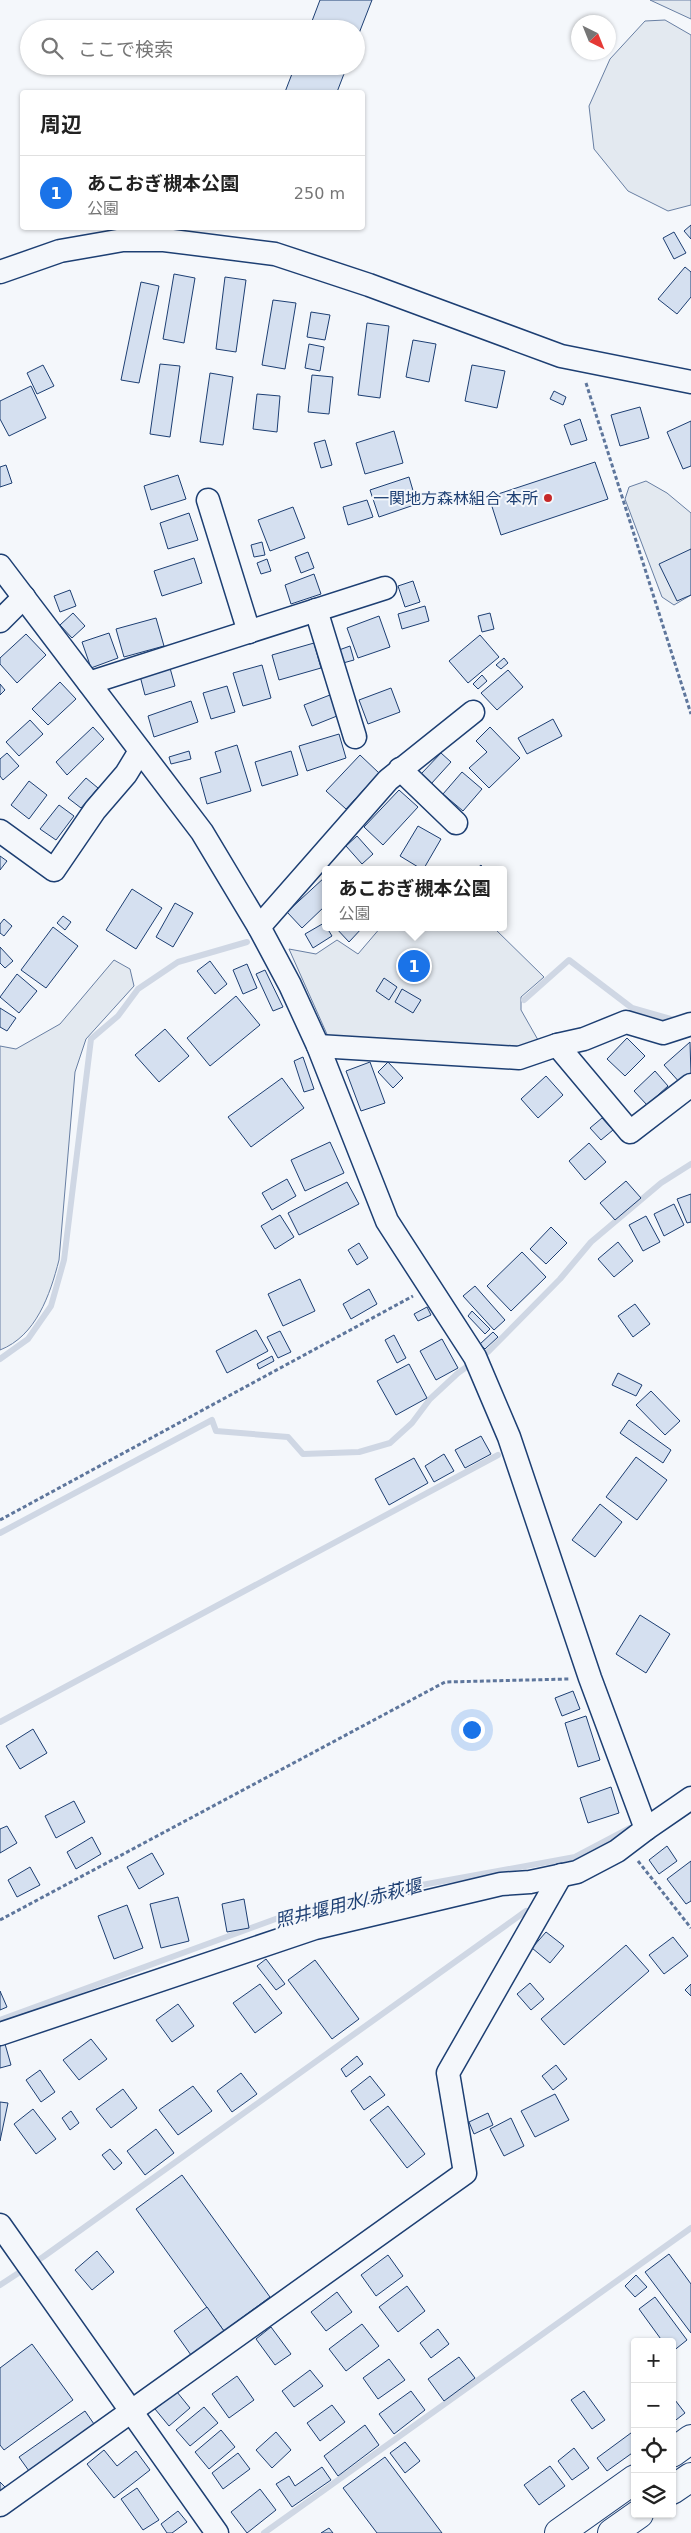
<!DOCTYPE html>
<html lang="ja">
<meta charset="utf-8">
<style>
body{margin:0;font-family:"DejaVu Sans","Noto Sans JP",sans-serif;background:#f6f6f6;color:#222}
.controls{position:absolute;right:15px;bottom:15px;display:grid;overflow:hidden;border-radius:5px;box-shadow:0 1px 4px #0004}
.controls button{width:45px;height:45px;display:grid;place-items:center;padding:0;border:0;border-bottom:1px solid #e0e0e0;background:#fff;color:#222;font:25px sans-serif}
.compass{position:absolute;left:571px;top:15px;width:45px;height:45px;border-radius:50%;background:#fff;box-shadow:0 1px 4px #0004;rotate:137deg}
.you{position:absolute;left:471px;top:1729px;width:18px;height:18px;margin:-12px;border:4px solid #fff;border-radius:50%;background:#1a73e8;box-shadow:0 0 0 8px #1a73e833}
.badge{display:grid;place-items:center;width:32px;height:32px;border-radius:50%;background:#1a73e8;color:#fff;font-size:16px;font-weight:700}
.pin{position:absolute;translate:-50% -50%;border:2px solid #fff;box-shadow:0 1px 5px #0006}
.popup{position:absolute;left:322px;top:866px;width:185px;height:65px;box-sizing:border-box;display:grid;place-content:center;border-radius:5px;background:#fff;filter:drop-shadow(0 1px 4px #0005);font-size:16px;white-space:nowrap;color:#767676}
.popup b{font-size:19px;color:#222}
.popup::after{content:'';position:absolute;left:50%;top:100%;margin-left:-10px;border:10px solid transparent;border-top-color:#fff}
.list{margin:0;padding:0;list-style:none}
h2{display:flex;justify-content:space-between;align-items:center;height:65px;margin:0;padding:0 20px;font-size:21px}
h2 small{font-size:16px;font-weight:400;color:#767676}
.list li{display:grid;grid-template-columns:32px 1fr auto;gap:15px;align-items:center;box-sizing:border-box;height:75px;padding:0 20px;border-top:1px solid #e0e0e0}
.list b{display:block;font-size:19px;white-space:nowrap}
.list p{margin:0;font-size:16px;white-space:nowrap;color:#767676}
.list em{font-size:16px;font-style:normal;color:#767676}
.icon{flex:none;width:28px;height:28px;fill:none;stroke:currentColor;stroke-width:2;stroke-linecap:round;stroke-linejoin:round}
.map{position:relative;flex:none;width:691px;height:2533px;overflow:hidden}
.search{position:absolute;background:#fff;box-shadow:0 1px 4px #0004;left:20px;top:20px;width:345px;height:55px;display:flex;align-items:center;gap:12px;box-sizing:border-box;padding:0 18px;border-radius:28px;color:#767676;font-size:19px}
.panel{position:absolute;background:#fff;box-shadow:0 1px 4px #0004;left:20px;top:90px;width:345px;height:140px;border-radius:5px}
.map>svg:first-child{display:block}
.green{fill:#e3e9f0;stroke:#687fa3}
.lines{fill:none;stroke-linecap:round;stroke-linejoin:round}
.stream{stroke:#cfd7e4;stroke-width:6}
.building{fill:#d5e0f0;stroke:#1d3f73}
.minor-casing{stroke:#1d3f73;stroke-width:25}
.highway-casing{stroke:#1d3f73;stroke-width:30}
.path{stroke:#5e769c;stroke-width:3;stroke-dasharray:4 2.5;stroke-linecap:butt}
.minor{stroke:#f4f7fb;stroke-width:22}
.highway{stroke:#f4f7fb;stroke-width:28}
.poi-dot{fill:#c62828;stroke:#f4f7fb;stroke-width:2}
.labels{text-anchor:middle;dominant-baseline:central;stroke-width:4;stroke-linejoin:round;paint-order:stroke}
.poi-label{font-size:16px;fill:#1d3f73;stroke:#f4f7fb;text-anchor:end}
.water-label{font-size:18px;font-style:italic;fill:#1d3f73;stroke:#f4f7fb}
</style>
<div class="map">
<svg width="691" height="2533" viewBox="0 0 691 2533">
<rect width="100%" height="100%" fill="#f4f7fb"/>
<g class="green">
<polygon points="650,0 691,0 691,19"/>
<polygon points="665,20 691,35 691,205 668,211 628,191 594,149 589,106 610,59 645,21"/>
<polygon points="646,481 667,493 691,513 691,595 674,605 662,597 625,499 629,487"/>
<polygon points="381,927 493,927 544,977 521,997 521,1010 542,1047 330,1041 289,949 316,954 337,940 358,954"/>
<path d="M114 960 130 969 134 986 86 1039 75 1072 59 1260C50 1295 36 1336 0 1350V1046L16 1049 60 1024Z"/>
</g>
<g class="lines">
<g class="stream">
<polyline points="524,1000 569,960 632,1008 678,1021"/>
<polyline points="0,1359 28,1339 51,1306 64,1260 91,1039 118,1016 138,989 178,962 247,942"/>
<polyline points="0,1533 212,1420 216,1431 288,1437 303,1454 359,1452 390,1443 412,1423 430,1399 458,1373 489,1351 560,1279 591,1242 661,1183 691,1164"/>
<polyline points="0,1722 498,1455"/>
<polyline points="0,2020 281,1917 405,1888 575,1857 630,1828"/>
<polyline points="0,2285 43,2257 526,1911"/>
<polyline points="264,2533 691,2228"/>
</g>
</g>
<g class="building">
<polygon points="320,0 372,0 356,41 356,29 309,29"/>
<polygon points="295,66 347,66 337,92 285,92"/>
<polygon points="691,225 691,239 684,231"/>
<polygon points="674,232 686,253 674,259 663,238"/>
<polygon points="685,267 691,272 691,297 677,314 658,299"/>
<polygon points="174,274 195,278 184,343 163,339"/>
<polygon points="225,277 246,280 236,352 216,349"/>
<polygon points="141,282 159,286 139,383 121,380"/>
<polygon points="273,300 296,303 285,369 262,365"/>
<polygon points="311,312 330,315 325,340 307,337"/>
<polygon points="367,323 389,326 380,398 358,395"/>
<polygon points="413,340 436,344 429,382 406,377"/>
<polygon points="309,344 324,347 320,371 305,368"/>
<polygon points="160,364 180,366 170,437 150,434"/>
<polygon points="43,365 54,386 37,394 27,373"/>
<polygon points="472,365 505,371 497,408 465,401"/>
<polygon points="210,373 233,377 223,445 200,442"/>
<polygon points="312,375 333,377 329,414 308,412"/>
<polygon points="31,386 46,418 9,436 0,419 0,401"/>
<polygon points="554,391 566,397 563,405 550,399"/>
<polygon points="257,394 280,396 277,432 253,429"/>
<polygon points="640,407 649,438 620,446 611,415"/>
<polygon points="580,419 587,440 571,445 564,425"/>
<polygon points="691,421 691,466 683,469 667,432"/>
<polygon points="394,431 403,463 365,474 356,443"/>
<polygon points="325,440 332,465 321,468 314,443"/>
<polygon points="595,462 608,499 501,535 489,497"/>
<polygon points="6,465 12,483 0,487 0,467"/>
<polygon points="178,475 186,499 151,510 144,486"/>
<polygon points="409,477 417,504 379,517 370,490"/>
<polygon points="367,500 373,517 348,525 343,507"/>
<polygon points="293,507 305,538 270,551 258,520"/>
<polygon points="189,513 198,540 168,549 160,523"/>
<polygon points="262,542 265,555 254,557 251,545"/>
<polygon points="691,549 691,595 677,601 659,564"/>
<polygon points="308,552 314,568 301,573 295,557"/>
<polygon points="194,558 202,583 162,596 154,571"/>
<polygon points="267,559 271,571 261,574 257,563"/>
<polygon points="314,574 321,594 291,604 285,585"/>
<polygon points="413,581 420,602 405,607 398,586"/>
<polygon points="70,590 76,606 60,612 54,596"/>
<polygon points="425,606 429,621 402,629 398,614"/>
<polygon points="73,613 85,626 72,638 60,625"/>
<polygon points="490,613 494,629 482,632 478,616"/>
<polygon points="379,616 390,647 358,658 347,628"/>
<polygon points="156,618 164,646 124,657 116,629"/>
<polygon points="109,633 118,658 91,668 82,642"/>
<polygon points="26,634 46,655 17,683 0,664 0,658"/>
<polygon points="480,635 499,657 468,683 449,661"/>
<polygon points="314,643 321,668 279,680 272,655"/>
<polygon points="350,646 354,660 343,663 339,650"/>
<polygon points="504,658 508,663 501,669 496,665"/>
<polygon points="262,665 271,698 243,706 233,673"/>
<polygon points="170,668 175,686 145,695 140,676"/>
<polygon points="508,670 523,687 497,710 481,693"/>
<polygon points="482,675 487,681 478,689 473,684"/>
<polygon points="60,682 76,699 48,725 32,709"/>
<polygon points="0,684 5,690 0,695"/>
<polygon points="227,686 235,712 211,719 203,693"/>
<polygon points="391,688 400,712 368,724 359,700"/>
<polygon points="330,695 337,716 312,726 304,705"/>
<polygon points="191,701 198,722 154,737 148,716"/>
<polygon points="553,719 562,736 527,754 518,738"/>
<polygon points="30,720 43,734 19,756 6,742"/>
<polygon points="93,727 104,739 67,775 56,762"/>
<polygon points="490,727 520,758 489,788 469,768 487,752 476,741"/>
<polygon points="339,734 346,758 307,771 299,746"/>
<polygon points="237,745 251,791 207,804 200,778 221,772 215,752"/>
<polygon points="189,751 191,759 171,764 169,757"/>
<polygon points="291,751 298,775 262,786 255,762"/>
<polygon points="7,753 19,766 3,780 0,776 0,759"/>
<polygon points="441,753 451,762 431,784 421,774"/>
<polygon points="360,755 379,773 346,809 326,791"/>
<polygon points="462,772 482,789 463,811 443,794"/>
<polygon points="86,778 98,788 81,808 68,798"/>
<polygon points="29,781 47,795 29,819 11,805"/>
<polygon points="399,790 418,807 383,845 364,827"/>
<polygon points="59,805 74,816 56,840 40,829"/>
<polygon points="418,826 441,839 423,870 400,856"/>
<polygon points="357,836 373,854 362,864 346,846"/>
<polygon points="0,856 7,861 0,870"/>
<polygon points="481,865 485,870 475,870"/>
<polygon points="325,877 325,906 302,928 287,912"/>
<polygon points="132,889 162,908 136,949 106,930"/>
<polygon points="175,903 193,913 173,947 156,937"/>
<polygon points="63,916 71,922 65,930 57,923"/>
<polygon points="4,919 12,926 4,936 0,933 0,924"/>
<polygon points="324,923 332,936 313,948 305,934"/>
<polygon points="53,927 78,946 46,988 21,970"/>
<polygon points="335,927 363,927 349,942"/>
<polygon points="0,947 13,961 5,968 0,963"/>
<polygon points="210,961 227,984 215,994 197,971"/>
<polygon points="247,964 257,988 243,994 233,970"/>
<polygon points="265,970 283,1007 273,1011 256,974"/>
<polygon points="17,974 37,991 19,1013 0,997"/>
<polygon points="384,978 397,987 389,1000 376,991"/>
<polygon points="402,989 421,1000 413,1013 395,1002"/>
<polygon points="236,996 260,1025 210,1066 187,1038"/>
<polygon points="0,1008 16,1018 7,1031 0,1027"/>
<polygon points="165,1029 189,1056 159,1082 135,1055"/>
<polygon points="627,1038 645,1056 625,1076 607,1059"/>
<polygon points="690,1042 691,1075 681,1084 664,1065"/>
<polygon points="303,1057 314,1089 304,1092 294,1061"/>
<polygon points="370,1062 385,1103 361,1111 346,1071"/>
<polygon points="388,1062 403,1078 393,1088 378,1072"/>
<polygon points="655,1071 668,1086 647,1105 634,1091"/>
<polygon points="546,1076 563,1095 538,1118 521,1099"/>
<polygon points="282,1078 304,1108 251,1147 228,1117"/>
<polygon points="602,1118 613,1130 601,1140 590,1128"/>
<polygon points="330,1142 344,1173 305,1191 291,1160"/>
<polygon points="589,1143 606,1162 585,1180 569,1161"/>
<polygon points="287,1179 296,1196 272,1210 262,1193"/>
<polygon points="626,1181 641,1198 615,1220 600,1203"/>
<polygon points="347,1182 359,1204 299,1235 288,1213"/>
<polygon points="691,1194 691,1222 687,1223 677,1199"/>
<polygon points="674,1204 684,1225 664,1236 654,1214"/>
<polygon points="280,1215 294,1237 275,1249 261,1226"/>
<polygon points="646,1216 660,1242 643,1251 629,1225"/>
<polygon points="551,1227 567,1243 546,1264 530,1249"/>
<polygon points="618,1242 633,1261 614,1277 598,1259"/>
<polygon points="359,1243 368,1258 357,1265 348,1250"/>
<polygon points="522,1252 546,1277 511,1311 487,1286"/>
<polygon points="300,1279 315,1311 283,1326 268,1294"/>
<polygon points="475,1286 505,1320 494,1330 463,1296"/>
<polygon points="369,1289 377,1304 351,1319 343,1304"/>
<polygon points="635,1304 650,1324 633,1337 618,1316"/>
<polygon points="427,1307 431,1315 418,1321 414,1314"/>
<polygon points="472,1311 490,1329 485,1334 468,1316"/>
<polygon points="256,1330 268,1351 227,1373 216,1351"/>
<polygon points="280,1331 291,1352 278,1358 267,1337"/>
<polygon points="493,1332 498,1337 485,1349 480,1344"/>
<polygon points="394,1335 406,1358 397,1363 385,1340"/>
<polygon points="442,1339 458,1368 436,1380 420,1351"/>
<polygon points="272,1356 274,1361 259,1369 257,1364"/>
<polygon points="409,1364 427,1398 396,1415 377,1381"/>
<polygon points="618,1373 642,1385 636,1396 612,1385"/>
<polygon points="651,1391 680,1421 665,1435 636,1405"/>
<polygon points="629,1420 671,1450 663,1463 620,1433"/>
<polygon points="481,1436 491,1454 465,1468 455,1450"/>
<polygon points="444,1454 454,1471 434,1482 425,1466"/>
<polygon points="636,1457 667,1480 637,1520 606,1497"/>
<polygon points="414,1458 428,1483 389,1505 375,1479"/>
<polygon points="600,1504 622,1522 595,1557 572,1540"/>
<polygon points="640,1615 670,1634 646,1673 616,1654"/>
<polygon points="573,1691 580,1709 562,1716 555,1698"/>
<polygon points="586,1716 600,1760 578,1767 565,1723"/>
<polygon points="33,1729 47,1753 20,1769 6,1746"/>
<polygon points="611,1787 619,1813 588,1823 580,1798"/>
<polygon points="74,1801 85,1822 56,1838 45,1816"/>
<polygon points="7,1826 17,1843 0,1853 0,1829"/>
<polygon points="92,1837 101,1854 76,1869 67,1852"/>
<polygon points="667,1846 677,1861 659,1874 649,1860"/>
<polygon points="152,1853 164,1874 139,1889 127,1867"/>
<polygon points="691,1861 691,1901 686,1904 667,1879"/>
<polygon points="30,1867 40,1885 17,1897 8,1880"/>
<polygon points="178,1897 189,1941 161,1948 150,1904"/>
<polygon points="244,1899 249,1928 227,1932 222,1904"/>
<polygon points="127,1905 143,1948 114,1959 98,1916"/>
<polygon points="546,1932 564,1946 550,1963 532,1948"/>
<polygon points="673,1937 688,1956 664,1974 649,1955"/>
<polygon points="626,1945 649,1971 564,2045 541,2019"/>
<polygon points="266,1959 285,1984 276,1990 257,1966"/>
<polygon points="315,1960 359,2019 332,2039 288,1980"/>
<polygon points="530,1983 544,1999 531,2010 517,1994"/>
<polygon points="260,1984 282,2013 255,2033 233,2003"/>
<polygon points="691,1984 691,1996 685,1990"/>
<polygon points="0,1991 7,2007 0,2010"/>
<polygon points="178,2004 194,2026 172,2042 156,2020"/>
<polygon points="91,2039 107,2059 79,2080 63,2060"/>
<polygon points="5,2044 11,2065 0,2068 0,2046"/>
<polygon points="357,2056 363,2064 346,2077 341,2069"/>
<polygon points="556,2065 567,2079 553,2090 542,2076"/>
<polygon points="40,2070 55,2092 41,2102 26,2080"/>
<polygon points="241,2073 257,2094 232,2112 217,2091"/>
<polygon points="370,2076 385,2095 364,2110 351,2091"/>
<polygon points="193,2086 212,2111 178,2135 159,2110"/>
<polygon points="123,2089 137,2108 111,2128 96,2109"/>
<polygon points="555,2094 569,2120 535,2137 521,2111"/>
<polygon points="0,2102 8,2103 0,2141"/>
<polygon points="388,2106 425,2154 407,2168 370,2120"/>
<polygon points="33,2109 56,2139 36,2154 14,2124"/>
<polygon points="71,2111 79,2123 70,2130 62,2118"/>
<polygon points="488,2113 493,2125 474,2134 469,2122"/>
<polygon points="511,2118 524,2146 504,2156 490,2129"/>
<polygon points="156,2129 174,2153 145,2175 127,2151"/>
<polygon points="110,2149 122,2163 114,2170 102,2155"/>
<polygon points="182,2175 270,2297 224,2331 136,2209"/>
<polygon points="97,2251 114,2272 92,2290 75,2270"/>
<polygon points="669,2254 691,2284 691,2333 645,2272"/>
<polygon points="388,2255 403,2276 376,2296 361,2275"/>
<polygon points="636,2275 647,2287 635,2297 625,2286"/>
<polygon points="407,2286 425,2311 398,2332 379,2307"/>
<polygon points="337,2292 352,2312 326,2331 311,2312"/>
<polygon points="655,2297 687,2340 672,2352 672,2342 663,2342 639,2309"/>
<polygon points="207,2307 224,2331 191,2355 174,2331"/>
<polygon points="362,2324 379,2346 346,2371 329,2349"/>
<polygon points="271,2327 291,2354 275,2365 256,2339"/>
<polygon points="438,2329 449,2344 431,2358 420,2343"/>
<polygon points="32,2344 73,2400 4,2450 0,2445 0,2368"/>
<polygon points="459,2357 475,2378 444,2401 428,2379"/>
<polygon points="389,2359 405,2380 378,2399 363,2378"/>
<polygon points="310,2370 323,2386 294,2407 282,2391"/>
<polygon points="237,2376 254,2400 229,2418 212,2394"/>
<polygon points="411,2391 425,2410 394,2434 379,2414"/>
<polygon points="584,2391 605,2420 592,2429 571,2400"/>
<polygon points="177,2392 190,2408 169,2426 155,2409"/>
<polygon points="675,2400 685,2413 672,2423 672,2402"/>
<polygon points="332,2405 345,2422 320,2441 307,2423"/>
<polygon points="204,2407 218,2423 190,2446 176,2430"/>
<polygon points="85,2411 94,2424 29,2471 19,2457"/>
<polygon points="365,2425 379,2445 338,2476 324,2456"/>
<polygon points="221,2430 235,2447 209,2469 195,2452"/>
<polygon points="635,2430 635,2451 607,2471 597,2458"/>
<polygon points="276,2432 291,2450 272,2468 256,2450"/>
<polygon points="405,2442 420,2461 405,2473 390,2453"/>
<polygon points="574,2448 589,2468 572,2480 558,2461"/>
<polygon points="104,2450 117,2466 136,2451 150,2470 114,2498 87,2464"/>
<polygon points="238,2453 250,2469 223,2489 212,2473"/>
<polygon points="385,2457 442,2533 377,2533 343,2488"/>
<polygon points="550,2466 565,2486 539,2505 524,2485"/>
<polygon points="322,2467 331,2480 292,2507 276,2484 289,2476 295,2486"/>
<polygon points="0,2482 6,2488 0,2494"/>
<polygon points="137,2488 159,2520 143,2530 121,2499"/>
<polygon points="260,2489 276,2510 247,2533 231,2512"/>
<polygon points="178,2511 187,2522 172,2533 167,2533 161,2524"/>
<polygon points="329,2528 333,2533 321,2533"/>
</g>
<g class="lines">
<g class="minor-casing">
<g id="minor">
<polyline points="0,272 60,251 123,240 164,240 275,254 369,285 561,356 691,382"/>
<polyline points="208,500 249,632"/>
<polyline points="0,566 202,832 259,927 290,985 318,1046 387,1221 475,1357 509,1437 590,1678 646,1829"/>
<polyline points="316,610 355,737"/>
<polyline points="0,621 24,597"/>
<polyline points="89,683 385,588"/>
<polyline points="400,769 456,823"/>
<polyline points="0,831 54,870 95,810 126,774 140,751"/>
<polyline points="259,927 388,780 473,712"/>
<polyline points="557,1045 630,1132 691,1085"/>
<polyline points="318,1046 519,1058 557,1045 584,1039 626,1022 663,1033 691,1024"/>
<polyline points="0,2034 315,1928 501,1884 530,1882 577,1872 617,1851 646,1829 691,1798"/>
<polyline points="0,2225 217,2533"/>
<polyline points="0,2505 465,2173 448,2073 561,1875"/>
</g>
</g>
<g class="highway-casing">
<g id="highway">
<polyline points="672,2453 691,2439"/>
<polyline points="672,2490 691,2477"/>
<polyline points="559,2533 635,2479"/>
<polyline points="612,2533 639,2514"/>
</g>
</g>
<g class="path">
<polyline points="586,383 691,714"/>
<polyline points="0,1520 413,1296"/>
<polyline points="638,1861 691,1928"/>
<polyline points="0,1920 445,1682 569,1679"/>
</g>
<use href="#minor" class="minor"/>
<use href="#highway" class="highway"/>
</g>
<circle class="poi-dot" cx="548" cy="498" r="5"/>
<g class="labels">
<g class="poi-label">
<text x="538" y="498">一関地方森林組合 本所</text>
</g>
<g class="water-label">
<text transform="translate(348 1903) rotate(-14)">照井堰用水/赤萩堰</text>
</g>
</g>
</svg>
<div class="controls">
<button>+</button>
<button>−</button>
<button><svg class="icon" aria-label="locate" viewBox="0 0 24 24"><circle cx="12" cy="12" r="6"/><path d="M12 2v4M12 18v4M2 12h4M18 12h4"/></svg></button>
<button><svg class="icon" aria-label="layers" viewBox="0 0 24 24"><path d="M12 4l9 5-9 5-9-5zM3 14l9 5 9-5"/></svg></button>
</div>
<svg class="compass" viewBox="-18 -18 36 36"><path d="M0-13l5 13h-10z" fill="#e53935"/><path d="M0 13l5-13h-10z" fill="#767676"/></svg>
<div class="you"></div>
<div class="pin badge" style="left:414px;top:966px">1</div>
<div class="popup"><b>あこおぎ槻本公園</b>公園</div>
<div class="search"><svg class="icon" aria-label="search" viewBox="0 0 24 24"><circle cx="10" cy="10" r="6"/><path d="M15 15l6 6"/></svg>ここで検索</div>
<section class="panel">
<h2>周辺<small></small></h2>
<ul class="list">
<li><span class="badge">1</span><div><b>あこおぎ槻本公園</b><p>公園</p></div><em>250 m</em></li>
</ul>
</section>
</div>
